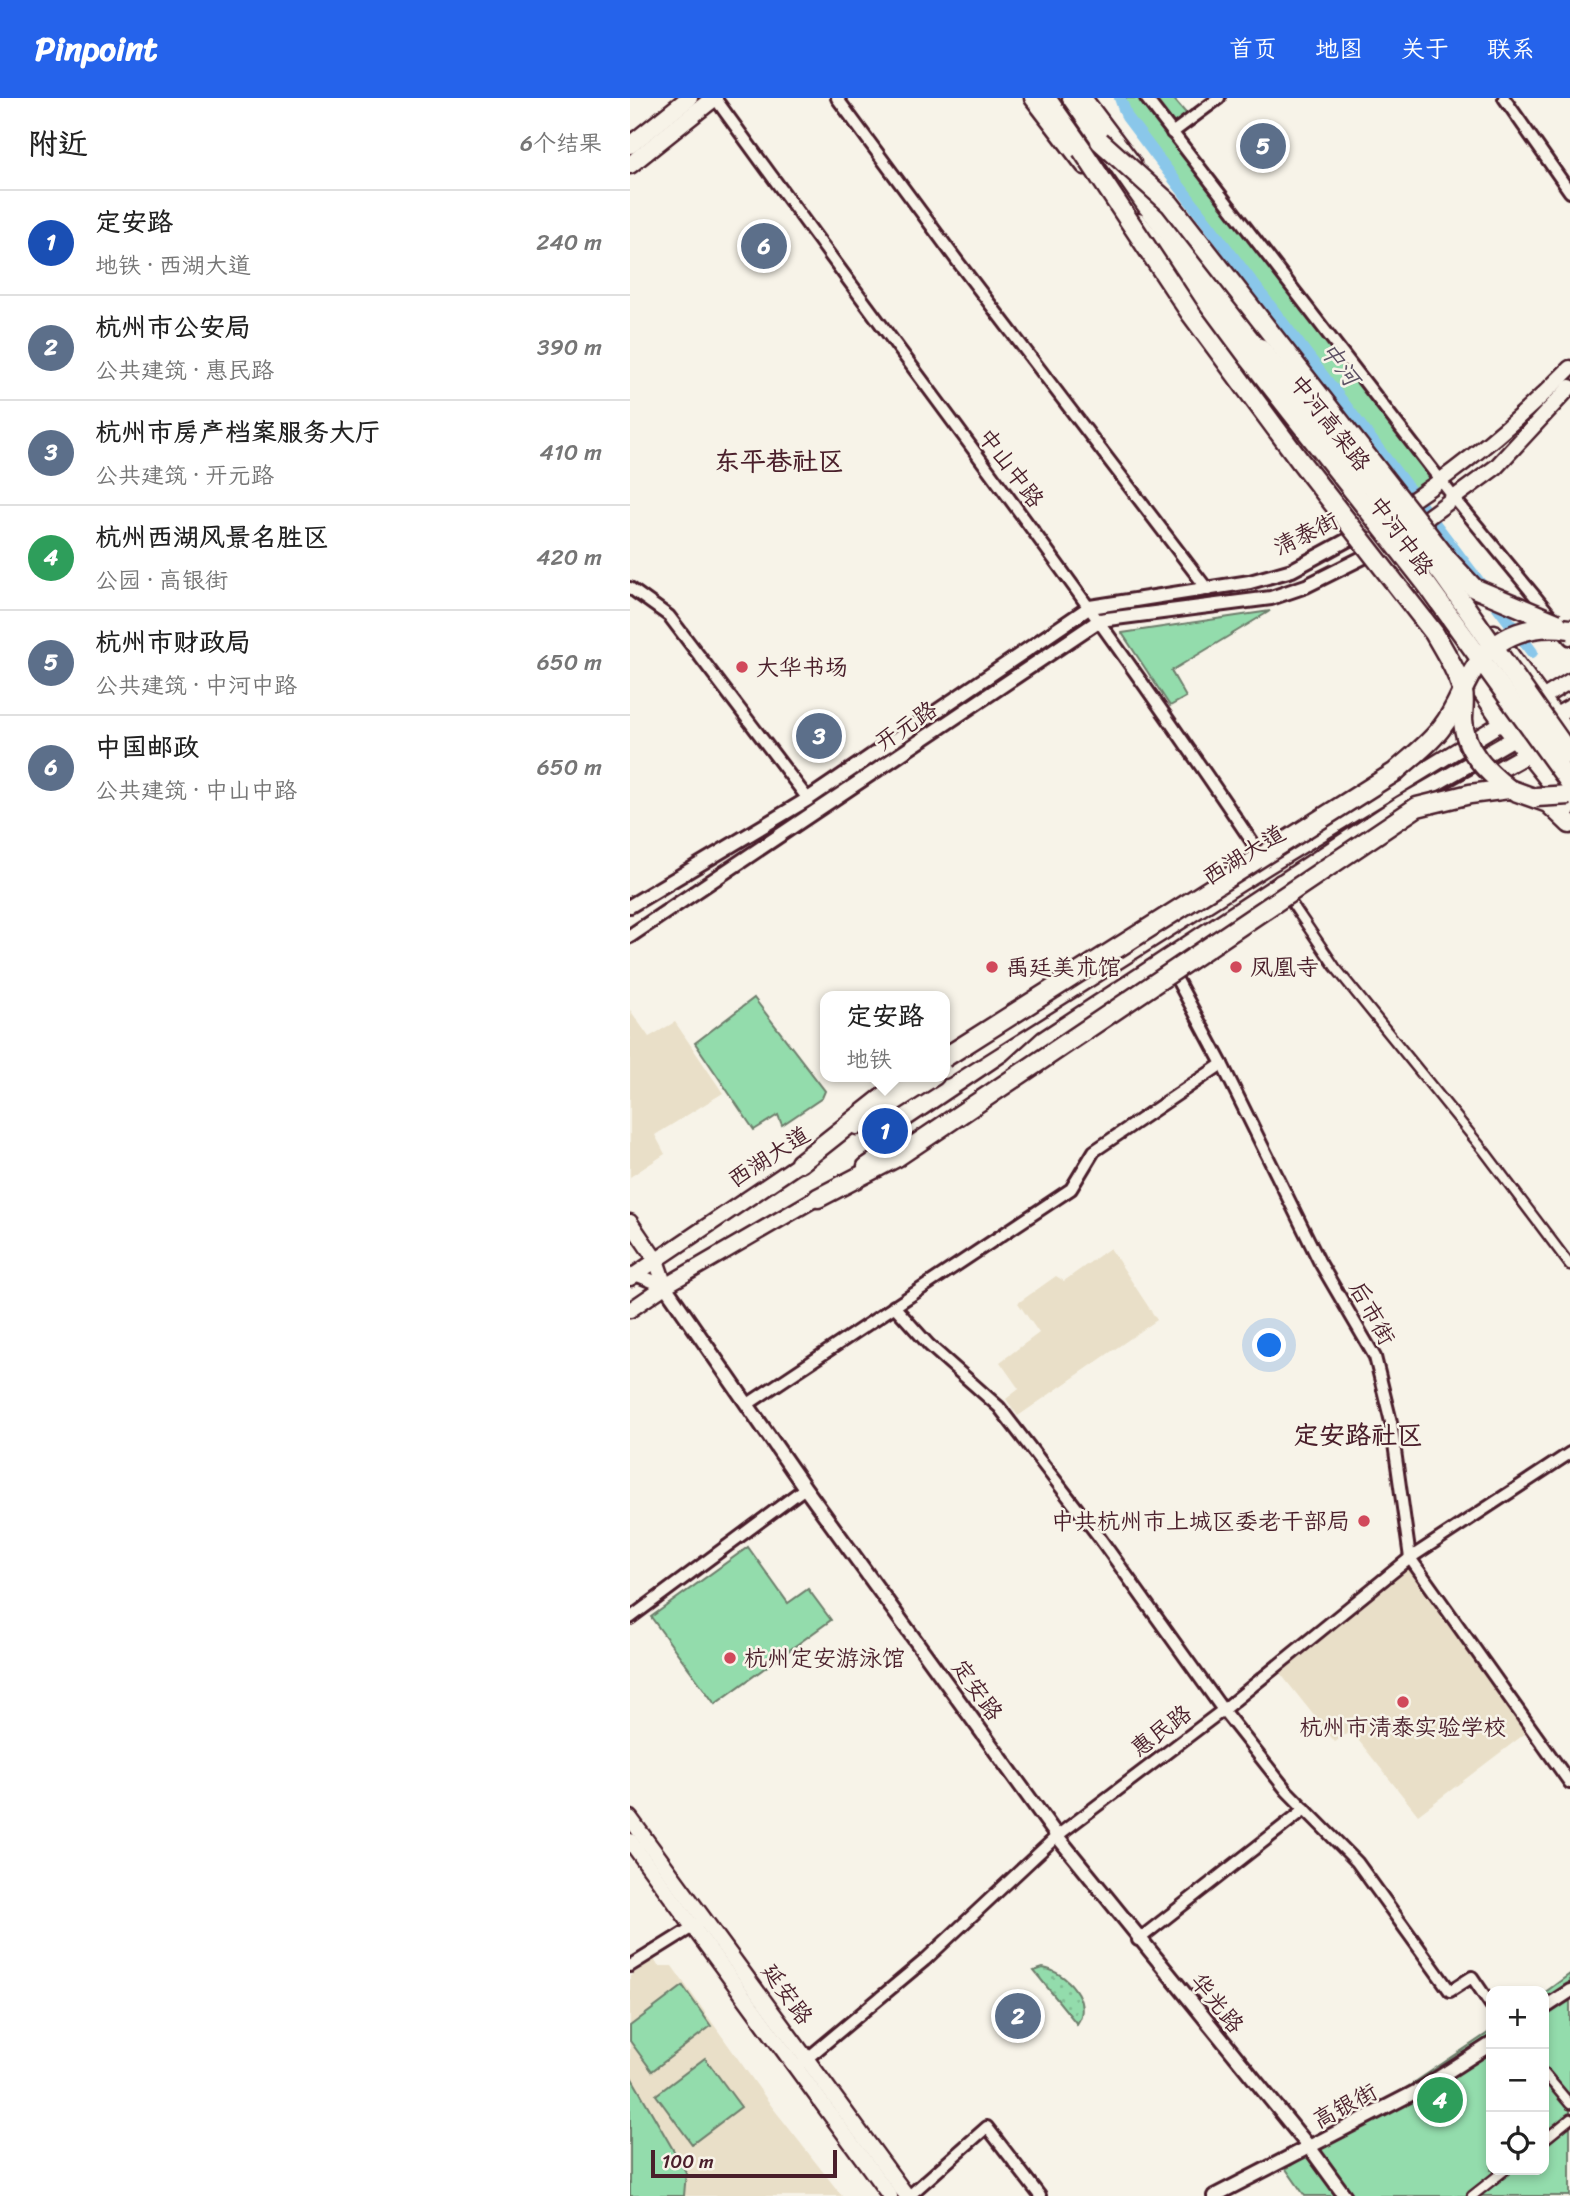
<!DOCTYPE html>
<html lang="zh">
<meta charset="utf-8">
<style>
body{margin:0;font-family:Sriracha,"LXGW WenKai TC",sans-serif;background:#f6f6f6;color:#222}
.controls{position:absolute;right:21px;bottom:21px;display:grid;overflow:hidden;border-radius:14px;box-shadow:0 4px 10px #0003}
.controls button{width:63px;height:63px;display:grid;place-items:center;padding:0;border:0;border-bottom:2px solid #e0e0e0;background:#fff;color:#222;font:35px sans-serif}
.scale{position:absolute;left:21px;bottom:18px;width:186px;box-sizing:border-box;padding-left:7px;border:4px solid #4a1f2b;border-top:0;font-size:19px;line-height:24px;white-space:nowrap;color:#4a1f2b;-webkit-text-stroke:5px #f7f3e8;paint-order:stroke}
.you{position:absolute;left:640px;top:1248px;width:24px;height:24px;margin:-18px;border:5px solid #fff;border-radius:50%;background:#1a73e8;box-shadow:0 0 0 10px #1a73e833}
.badge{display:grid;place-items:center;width:46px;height:46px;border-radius:50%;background:#2563eb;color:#fff;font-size:23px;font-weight:700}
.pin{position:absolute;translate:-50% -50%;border:4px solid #fff;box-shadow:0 2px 7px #0006}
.popup{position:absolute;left:190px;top:893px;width:130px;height:91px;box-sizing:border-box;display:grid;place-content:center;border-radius:14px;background:#fff;filter:drop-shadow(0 2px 5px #0005);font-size:23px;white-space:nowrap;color:#767676}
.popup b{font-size:26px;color:#222}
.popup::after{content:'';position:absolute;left:50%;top:100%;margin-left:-14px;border:14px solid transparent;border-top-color:#fff}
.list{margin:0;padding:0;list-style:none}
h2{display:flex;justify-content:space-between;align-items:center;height:91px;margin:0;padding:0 28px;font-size:30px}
h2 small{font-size:23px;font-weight:400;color:#767676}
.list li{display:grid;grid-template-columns:46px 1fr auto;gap:21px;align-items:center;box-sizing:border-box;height:105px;padding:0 28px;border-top:2px solid #e0e0e0}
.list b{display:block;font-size:26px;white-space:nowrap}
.list p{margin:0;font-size:23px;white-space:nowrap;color:#767676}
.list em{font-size:23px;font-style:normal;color:#767676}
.icon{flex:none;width:38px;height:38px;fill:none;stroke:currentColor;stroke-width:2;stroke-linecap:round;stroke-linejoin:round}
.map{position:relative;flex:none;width:940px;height:2098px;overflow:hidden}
header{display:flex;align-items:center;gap:42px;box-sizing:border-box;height:98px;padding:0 35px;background:#2563eb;color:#fff}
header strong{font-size:33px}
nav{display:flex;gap:38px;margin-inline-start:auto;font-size:24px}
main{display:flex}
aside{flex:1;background:#fff}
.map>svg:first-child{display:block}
.built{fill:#e9dfc8}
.green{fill:#93dcac;stroke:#6e7e6c;stroke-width:2}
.garden{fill:url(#garden-dots);stroke:#6e7e6c;stroke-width:2}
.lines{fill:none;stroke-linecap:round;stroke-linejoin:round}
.canal{stroke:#8ac7ea;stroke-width:12}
.pedestrian-casing{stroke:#4a1f2b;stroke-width:13}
.minor-casing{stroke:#4a1f2b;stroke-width:16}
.tertiary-casing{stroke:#4a1f2b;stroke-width:18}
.secondary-casing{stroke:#4a1f2b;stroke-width:19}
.primary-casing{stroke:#4a1f2b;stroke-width:21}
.trunk-casing{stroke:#4a1f2b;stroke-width:23}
.pedestrian{stroke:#f7f3e8;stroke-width:8}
.minor{stroke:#f7f3e8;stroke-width:10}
.tertiary{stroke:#f7f3e8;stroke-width:12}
.secondary{stroke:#f7f3e8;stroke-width:14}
.primary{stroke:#f7f3e8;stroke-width:16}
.trunk{stroke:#f7f3e8;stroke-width:18}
.trunk-bridge-casing{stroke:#4a1f2b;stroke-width:23;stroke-linecap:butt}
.trunk-bridge{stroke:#f7f3e8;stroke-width:18}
.poi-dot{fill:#d1495b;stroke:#f7f3e8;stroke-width:2.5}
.labels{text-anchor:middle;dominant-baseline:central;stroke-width:5;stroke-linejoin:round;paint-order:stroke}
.street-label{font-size:23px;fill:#4a1f2b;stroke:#f7f3e8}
.poi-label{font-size:23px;fill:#4a1f2b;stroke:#f7f3e8;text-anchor:start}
.water-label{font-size:24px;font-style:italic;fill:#5d5164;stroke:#f7f3e8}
.quarter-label{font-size:26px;font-weight:bold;fill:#4a1f2b;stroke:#f7f3e8}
</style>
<header>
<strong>Pinpoint</strong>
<nav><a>首页</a><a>地图</a><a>关于</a><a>联系</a></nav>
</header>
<main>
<aside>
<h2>附近<small>6个结果</small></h2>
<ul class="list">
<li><span class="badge" style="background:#1a4fb4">1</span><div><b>定安路</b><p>地铁 · 西湖大道</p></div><em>240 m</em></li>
<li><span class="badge" style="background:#5c6f8a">2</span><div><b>杭州市公安局</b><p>公共建筑 · 惠民路</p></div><em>390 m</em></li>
<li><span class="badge" style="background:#5c6f8a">3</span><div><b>杭州市房产档案服务大厅</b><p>公共建筑 · 开元路</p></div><em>410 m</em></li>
<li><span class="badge" style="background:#2e9e5b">4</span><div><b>杭州西湖风景名胜区</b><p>公园 · 高银街</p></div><em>420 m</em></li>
<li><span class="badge" style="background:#5c6f8a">5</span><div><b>杭州市财政局</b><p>公共建筑 · 中河中路</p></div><em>650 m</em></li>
<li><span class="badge" style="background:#5c6f8a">6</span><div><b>中国邮政</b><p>公共建筑 · 中山中路</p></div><em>650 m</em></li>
</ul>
</aside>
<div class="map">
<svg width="940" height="2098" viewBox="0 0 940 2098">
<defs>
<pattern id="garden-dots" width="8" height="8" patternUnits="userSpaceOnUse" patternTransform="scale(1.75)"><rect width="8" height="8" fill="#93dcac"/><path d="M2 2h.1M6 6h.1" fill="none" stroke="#80bc94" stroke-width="1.8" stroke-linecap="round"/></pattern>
</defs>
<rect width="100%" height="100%" fill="#f7f3e8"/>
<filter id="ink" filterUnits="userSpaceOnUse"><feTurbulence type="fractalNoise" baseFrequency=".0143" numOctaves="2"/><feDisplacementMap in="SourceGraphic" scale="14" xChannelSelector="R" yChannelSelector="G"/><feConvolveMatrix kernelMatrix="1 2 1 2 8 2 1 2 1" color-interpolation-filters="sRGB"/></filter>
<g filter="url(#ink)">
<g class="built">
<polygon points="0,912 19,939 45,924 93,995 25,1037 35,1056 0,1079"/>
<polygon points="480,1150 527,1222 388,1318 376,1301 389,1291 370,1264 409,1235 388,1205 426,1178 434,1183"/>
<polygon points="779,1470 896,1635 788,1717 721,1633 705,1644 650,1575"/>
<polygon points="24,1861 28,1868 42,1868 143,2010 212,2098 0,2098 0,1878"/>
</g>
<g class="green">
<polygon points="492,0 543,0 561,21 543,35 811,383 774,405 497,19"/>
<polygon points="640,513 541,573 556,599 540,608 492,535"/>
<polygon points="124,900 195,993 192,1000 152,1027 148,1017 124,1032 65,945"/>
<polygon points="118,1449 158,1505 178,1491 201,1522 85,1606 21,1519"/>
<polygon points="940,1876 940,2098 675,2098 656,2071 861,1933 861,2072 914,2072 914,1895"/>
<polygon points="53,1888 81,1928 22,1973 0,1943 0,1928"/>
<polygon points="75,1960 111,2009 62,2046 26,1997"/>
<polygon points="0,1977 56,2074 54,2098 0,2098"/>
</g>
<path class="garden" d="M413 1870C436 1874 463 1903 447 1926L404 1873Z"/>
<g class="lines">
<polyline class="canal" points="490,0 497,19 902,554"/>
<g class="pedestrian-casing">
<g id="pedestrian">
<polyline points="661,804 705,869 855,1054 940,1167"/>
<polyline points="914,1975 940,2006"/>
<polyline points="914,2042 940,2021"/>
<polyline points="842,2098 875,2072"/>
</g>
</g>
<g class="minor-casing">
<g id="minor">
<path d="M85 0C268 254 461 501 634 762"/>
<polyline points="207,0 328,164 578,492"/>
<polyline points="516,0 825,401 940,541"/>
<polyline points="874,0 940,94"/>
<polyline points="542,35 589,0"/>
<polyline points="0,490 39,518 178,701"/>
<polyline points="544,876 592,966 689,1163 745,1259 761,1324 780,1460 940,1685"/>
<polyline points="264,1208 299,1247 369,1309 469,1439 593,1612 657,1693 727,1764 820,1893 842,1879 861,1907"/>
<polyline points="118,1306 441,1091 464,1053 592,966"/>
<polyline points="0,1520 175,1390"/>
<polyline points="508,1842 675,1711"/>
<polyline points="0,1868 69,1825"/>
<polyline points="173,1964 295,1862 427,1738 593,1612 780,1460 940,1355"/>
<polyline points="279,2098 357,2029 410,2098"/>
</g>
</g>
<g class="tertiary-casing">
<g id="tertiary">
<polyline points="0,808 178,701 460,509 620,484 662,472 734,433"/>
<polyline points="0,838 470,522 641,500 676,488 746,453"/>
<polyline points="5,1176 35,1188 175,1390 427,1738 680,2050 715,2098"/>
<polyline points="914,1910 940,1893"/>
<polyline points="584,2098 791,1991 861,1946"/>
</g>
</g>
<g class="secondary-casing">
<g id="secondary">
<path d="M769 411C832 370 887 324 940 270"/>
<polyline points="783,430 866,369 940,289"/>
<polyline points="917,622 940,609"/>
<polyline points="314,973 638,768 940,583"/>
<polyline points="227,1029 306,979"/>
<polyline points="235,1068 382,969 413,941 770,706 893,635"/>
<polyline points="0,1124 26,1162 35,1188"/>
<polyline points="0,1180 178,1060"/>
<polyline points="0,1212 35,1188 195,1095"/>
<polyline points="0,1720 277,2098"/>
<polyline points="0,1743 260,2098"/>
</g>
</g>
<g class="primary-casing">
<g id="primary">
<polyline points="403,0 455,68"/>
<polyline points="453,0 502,65"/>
<polyline points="0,47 59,0"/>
<polyline points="0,67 84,0"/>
<polyline points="598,247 753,450 794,509"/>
<polyline points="864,535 940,638"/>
<polyline points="818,545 872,624 940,709"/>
<polyline points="822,698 897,656"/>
<polyline points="651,785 667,786 678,780"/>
</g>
</g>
<g class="trunk-casing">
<g id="trunk">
<polyline points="416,0 461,64"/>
<polyline points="442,0 518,109 630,250"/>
<polyline points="508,125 619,260"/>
<polyline points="879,691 918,705 940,726"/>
<polyline points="170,1065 256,997 285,979"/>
<polyline points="188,1100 267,1059"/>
</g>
</g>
<use href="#pedestrian" class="pedestrian"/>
<use href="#minor" class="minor"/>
<use href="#tertiary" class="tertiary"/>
<use href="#secondary" class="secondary"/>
<use href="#primary" class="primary"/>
<use href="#trunk" class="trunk"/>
<g class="trunk-bridge-casing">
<g id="trunk-bridge">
<polyline points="470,43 540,106 818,462 844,490 927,525"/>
<path d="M452 52 561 216 670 363 804 535C815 554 827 573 833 594 835 602 833 612 833 621 834 652 856 673 879 691"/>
<polyline points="630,250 813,477 940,657"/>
<polyline points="619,260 797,487 940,685"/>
<polyline points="906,699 940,697"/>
<path d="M314 960 765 674C780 660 800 646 812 629 827 610 833 587 846 568 868 536 903 525 940 531"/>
<polyline points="267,1059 787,709 840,696 879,691"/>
</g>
</g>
<use href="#trunk-bridge" class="trunk-bridge"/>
</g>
</g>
<g class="poi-dot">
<circle cx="112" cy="569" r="7"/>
<circle cx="362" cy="869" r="7"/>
<circle cx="606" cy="869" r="7"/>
<circle cx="734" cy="1423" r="7"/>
<circle cx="100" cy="1560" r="7"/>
<circle cx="773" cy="1604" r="7"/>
</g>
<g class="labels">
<g class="street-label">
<text transform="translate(700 325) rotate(52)">中河高架路</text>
<text transform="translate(381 370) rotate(53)">中山中路</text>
<text transform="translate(676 436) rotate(-26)">清泰街</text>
<text transform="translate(771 438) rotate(54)">中河中路</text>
<text transform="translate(276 628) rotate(-34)">开元路</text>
<text transform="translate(614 757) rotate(-32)">西湖大道</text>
<text transform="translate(139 1059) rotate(-33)">西湖大道</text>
<text transform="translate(742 1215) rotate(61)">后市街</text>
<text transform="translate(347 1592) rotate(54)">定安路</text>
<text transform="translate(531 1633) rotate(-37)">惠民路</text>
<text transform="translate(157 1896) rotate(54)">延安路</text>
<text transform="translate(587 1905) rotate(51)">华光路</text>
<text transform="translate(715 2008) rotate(-28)">高银街</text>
</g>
<g class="poi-label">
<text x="126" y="569">大华书场</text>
<text x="376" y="869">禹廷美术馆</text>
<text x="620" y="869">凤凰寺</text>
<text x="720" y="1423" text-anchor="end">中共杭州市上城区委老干部局</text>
<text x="114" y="1560">杭州定安游泳馆</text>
<text x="773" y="1629" text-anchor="middle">杭州市清泰实验学校</text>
</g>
<g class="water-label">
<text transform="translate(710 266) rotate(53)">中河</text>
</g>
<g class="quarter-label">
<text x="149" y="363">东平巷社区</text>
<text x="728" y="1337">定安路社区</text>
</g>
</g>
</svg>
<div class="controls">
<button>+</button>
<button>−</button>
<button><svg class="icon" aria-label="locate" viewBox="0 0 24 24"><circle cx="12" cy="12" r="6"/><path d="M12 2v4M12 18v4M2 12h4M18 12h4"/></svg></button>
</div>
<div class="scale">100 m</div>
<div class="you"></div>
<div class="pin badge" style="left:255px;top:1033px;background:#1a4fb4">1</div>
<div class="popup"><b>定安路</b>地铁</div>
<div class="pin badge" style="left:388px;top:1918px;background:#5c6f8a">2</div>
<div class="pin badge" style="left:189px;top:638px;background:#5c6f8a">3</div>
<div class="pin badge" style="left:810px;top:2002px;background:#2e9e5b">4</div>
<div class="pin badge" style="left:633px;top:48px;background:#5c6f8a">5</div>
<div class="pin badge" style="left:134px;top:148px;background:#5c6f8a">6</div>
</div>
</main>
